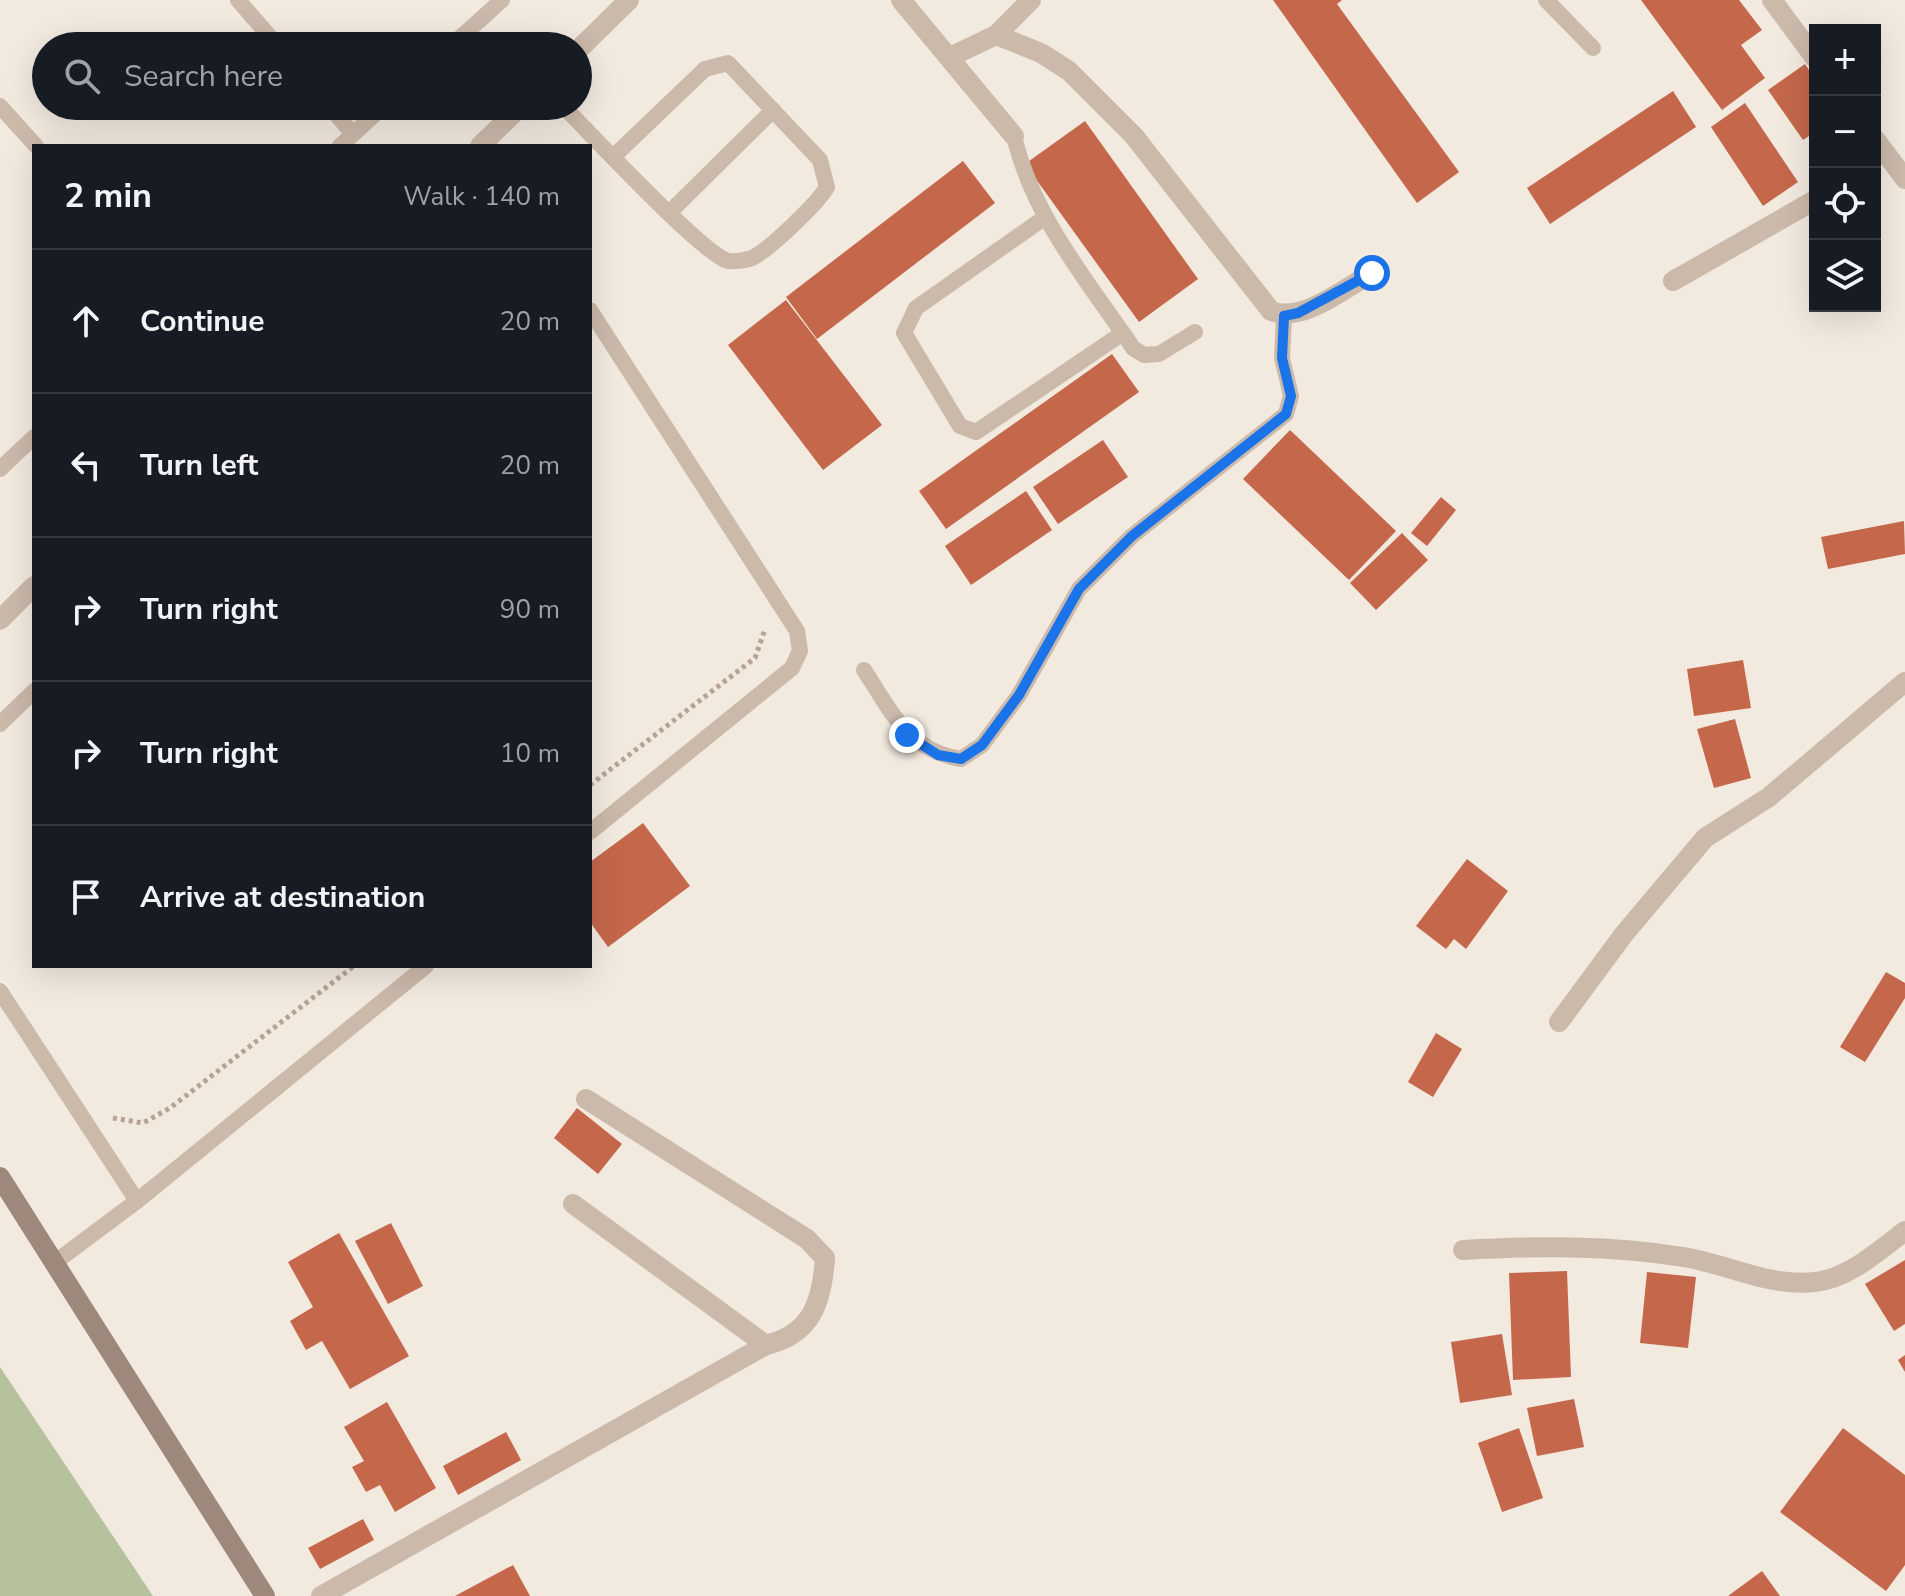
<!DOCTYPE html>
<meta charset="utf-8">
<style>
body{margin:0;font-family:"Nunito Sans",sans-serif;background:#20242c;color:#f1f3f6}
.controls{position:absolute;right:24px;top:24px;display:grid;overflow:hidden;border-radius:0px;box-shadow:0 8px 32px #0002}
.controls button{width:72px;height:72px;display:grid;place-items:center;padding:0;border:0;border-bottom:2px solid #363941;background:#171b24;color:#f1f3f6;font:40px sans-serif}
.stop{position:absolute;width:24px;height:24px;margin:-18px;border:6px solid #1a73e8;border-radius:50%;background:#fff}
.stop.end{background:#1a73e8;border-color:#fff;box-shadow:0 2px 8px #0008}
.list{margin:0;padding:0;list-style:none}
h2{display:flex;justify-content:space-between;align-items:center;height:104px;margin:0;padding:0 32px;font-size:34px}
h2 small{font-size:26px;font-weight:400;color:#9ea1a6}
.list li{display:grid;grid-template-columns:52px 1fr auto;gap:24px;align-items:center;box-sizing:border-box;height:144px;padding:0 32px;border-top:2px solid #363941}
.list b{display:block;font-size:30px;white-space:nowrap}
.list em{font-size:26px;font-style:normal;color:#9ea1a6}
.icon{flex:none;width:44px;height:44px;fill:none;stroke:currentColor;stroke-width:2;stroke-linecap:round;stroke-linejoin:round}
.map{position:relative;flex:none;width:1905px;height:1596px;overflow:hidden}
.search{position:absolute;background:#171b24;box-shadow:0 8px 32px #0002;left:32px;top:32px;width:560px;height:88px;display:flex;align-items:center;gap:20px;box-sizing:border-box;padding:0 28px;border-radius:44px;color:#9ea1a6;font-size:30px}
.panel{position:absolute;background:#171b24;box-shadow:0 8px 32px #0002;left:32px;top:144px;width:560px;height:824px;border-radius:0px}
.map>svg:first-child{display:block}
.green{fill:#b6c29e}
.building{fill:#c4674b}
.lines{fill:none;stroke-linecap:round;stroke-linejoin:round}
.path{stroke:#b7a394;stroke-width:5;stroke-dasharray:4 4;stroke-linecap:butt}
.lane{stroke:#cbb9aa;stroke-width:16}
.street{stroke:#cbb9aa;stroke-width:20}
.secondary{stroke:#9e887c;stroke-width:20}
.route{stroke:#1a73e8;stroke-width:10}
</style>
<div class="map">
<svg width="1905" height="1596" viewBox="0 0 1905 1596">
<rect width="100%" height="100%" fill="#f2e9df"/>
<polygon class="green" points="0,1367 153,1596 0,1596"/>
<g class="building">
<polygon points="1273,0 1342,0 1337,4 1459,172 1417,203"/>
<polygon points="1641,0 1739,0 1762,30 1741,45 1765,78 1722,110"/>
<polygon points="1805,64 1815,79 1815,132 1803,140 1768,90"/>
<polygon points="1673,91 1696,127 1550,224 1527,188"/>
<polygon points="1745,103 1798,182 1763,206 1711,127"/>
<polygon points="1085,121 1198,279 1139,322 1025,164"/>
<polygon points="963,161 995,203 817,339 786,297"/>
<polygon points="786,300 882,425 823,470 728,345"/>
<polygon points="1112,354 1139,392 946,529 919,491"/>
<polygon points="1290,430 1396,531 1349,580 1243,479"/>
<polygon points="1103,440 1128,477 1058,524 1033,487"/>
<polygon points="1026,491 1052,530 971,585 945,546"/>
<polygon points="1441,497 1456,510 1427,546 1411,533"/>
<polygon points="1904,521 1905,554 1828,569 1821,537"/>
<polygon points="1402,533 1428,560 1376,610 1350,583"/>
<polygon points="1743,660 1751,708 1694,716 1687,669"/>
<polygon points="1735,719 1751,778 1714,788 1697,729"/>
<polygon points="643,823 690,886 608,947 590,922 590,862"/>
<polygon points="1467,859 1508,891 1466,949 1454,939 1446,949 1416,926"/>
<polygon points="1886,972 1905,983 1905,998 1865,1062 1840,1047"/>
<polygon points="1436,1033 1462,1049 1433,1097 1408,1082"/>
<polygon points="577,1108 622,1144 598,1174 554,1138"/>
<polygon points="391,1223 423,1286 388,1304 355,1241"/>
<polygon points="339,1233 409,1356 350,1389 322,1341 306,1350 290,1321 313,1307 288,1262"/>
<polygon points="1905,1260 1905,1324 1894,1331 1865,1284"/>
<polygon points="1567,1271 1571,1377 1513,1380 1509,1273"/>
<polygon points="1647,1272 1696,1277 1688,1348 1640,1343"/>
<polygon points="1502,1334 1512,1395 1460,1403 1451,1342"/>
<polygon points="1905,1355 1905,1372 1898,1360"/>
<polygon points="1574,1399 1584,1447 1537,1456 1527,1408"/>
<polygon points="387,1402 436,1488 395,1512 380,1485 366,1492 352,1467 364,1461 344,1427"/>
<polygon points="1519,1428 1543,1498 1502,1512 1478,1443"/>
<polygon points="1843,1428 1905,1475 1905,1565 1886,1591 1780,1512"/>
<polygon points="506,1432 521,1460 458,1495 443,1466"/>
<polygon points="363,1519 374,1540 320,1569 308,1548"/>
<polygon points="513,1565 530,1596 455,1596"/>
<polygon points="1762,1571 1780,1596 1728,1596"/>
</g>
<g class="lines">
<g class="path">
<polyline points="590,785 755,658 765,629"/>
<polyline points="113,1118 143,1123 170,1108 354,966"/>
</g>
<g class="lane">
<polyline points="238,0 278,46"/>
<polyline points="1546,0 1593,48"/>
<polyline points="451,46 502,0"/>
<polyline points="0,106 36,146"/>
<polyline points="329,106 353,134"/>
<path d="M563 106C589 132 702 254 728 261 733 262 747 260 752 258 769 250 818 203 827 187L820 160 728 63 705 69 613 157"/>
<path d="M1014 136C1033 217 1087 280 1133 348L1144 355 1159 354 1195 332"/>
<polyline points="340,146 384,106"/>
<polyline points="670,212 773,110"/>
<polyline points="1044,218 916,308 904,333 960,426 976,432 1123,333"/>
<polyline points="590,310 797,631 800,651 792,668 590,832"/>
<polyline points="0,469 34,437"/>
<path d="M864 670C892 712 907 750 961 759L982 745 1019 695 1079 589 1132 536 1286 414 1291 396 1282 358 1284 316"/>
<polyline points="0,724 34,691"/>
<polyline points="0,991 137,1201"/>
<polyline points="54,1263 137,1201 426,966"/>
</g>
<g class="street">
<polyline points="901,0 1014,136"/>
<polyline points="1772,0 1815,58"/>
<polyline points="996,35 1031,0"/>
<polyline points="578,50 629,0"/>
<path d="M950 57 996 35 1041 53 1069 71 1134 136 1271 311C1303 323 1343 289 1372 273"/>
<polyline points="1875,139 1905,179"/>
<polyline points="480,146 521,106"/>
<polyline points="1673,281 1815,200"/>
<polyline points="0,620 34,586"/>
<polyline points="1559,1022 1624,934 1705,838 1769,797 1905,682"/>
<polyline points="573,1204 766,1345"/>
<path d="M1463 1250C1536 1246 1611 1245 1683 1257 1729 1264 1767 1287 1815 1282 1848 1279 1880 1250 1905 1231"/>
<path d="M321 1596 766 1345C812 1334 822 1302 825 1258L807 1239 586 1099"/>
</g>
<polyline class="secondary" points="0,1177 265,1596"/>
</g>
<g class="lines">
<polyline class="route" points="907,735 938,755 961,759 982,745 1019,695 1079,589 1132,536 1286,414 1291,396 1282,358 1284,316 1298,313 1372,273"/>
</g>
</svg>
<div class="controls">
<button>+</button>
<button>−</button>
<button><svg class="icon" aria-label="locate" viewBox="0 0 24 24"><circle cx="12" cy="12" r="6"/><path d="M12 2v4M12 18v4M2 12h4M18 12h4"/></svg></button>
<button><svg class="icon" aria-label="layers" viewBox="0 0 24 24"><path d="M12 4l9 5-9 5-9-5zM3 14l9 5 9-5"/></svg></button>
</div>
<div class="stop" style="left:1372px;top:273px"></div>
<div class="stop end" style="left:907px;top:735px"></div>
<div class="search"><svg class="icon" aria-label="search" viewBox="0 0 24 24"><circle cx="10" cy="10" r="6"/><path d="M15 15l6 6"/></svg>Search here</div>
<section class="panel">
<h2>2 min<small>Walk · 140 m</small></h2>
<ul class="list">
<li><svg class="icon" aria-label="ahead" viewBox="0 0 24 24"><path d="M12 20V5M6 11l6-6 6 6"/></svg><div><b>Continue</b></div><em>20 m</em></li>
<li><svg class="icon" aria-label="left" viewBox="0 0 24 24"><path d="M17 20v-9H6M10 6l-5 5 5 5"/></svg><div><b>Turn left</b></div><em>20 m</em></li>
<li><svg class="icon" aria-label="right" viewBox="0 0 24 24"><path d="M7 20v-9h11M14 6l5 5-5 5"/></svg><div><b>Turn right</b></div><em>90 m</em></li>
<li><svg class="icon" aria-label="right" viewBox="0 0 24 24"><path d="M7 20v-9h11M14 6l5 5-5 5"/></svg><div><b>Turn right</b></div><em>10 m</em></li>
<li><svg class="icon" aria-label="arrive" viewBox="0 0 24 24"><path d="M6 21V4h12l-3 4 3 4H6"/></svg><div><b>Arrive at destination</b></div></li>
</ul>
</section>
</div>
